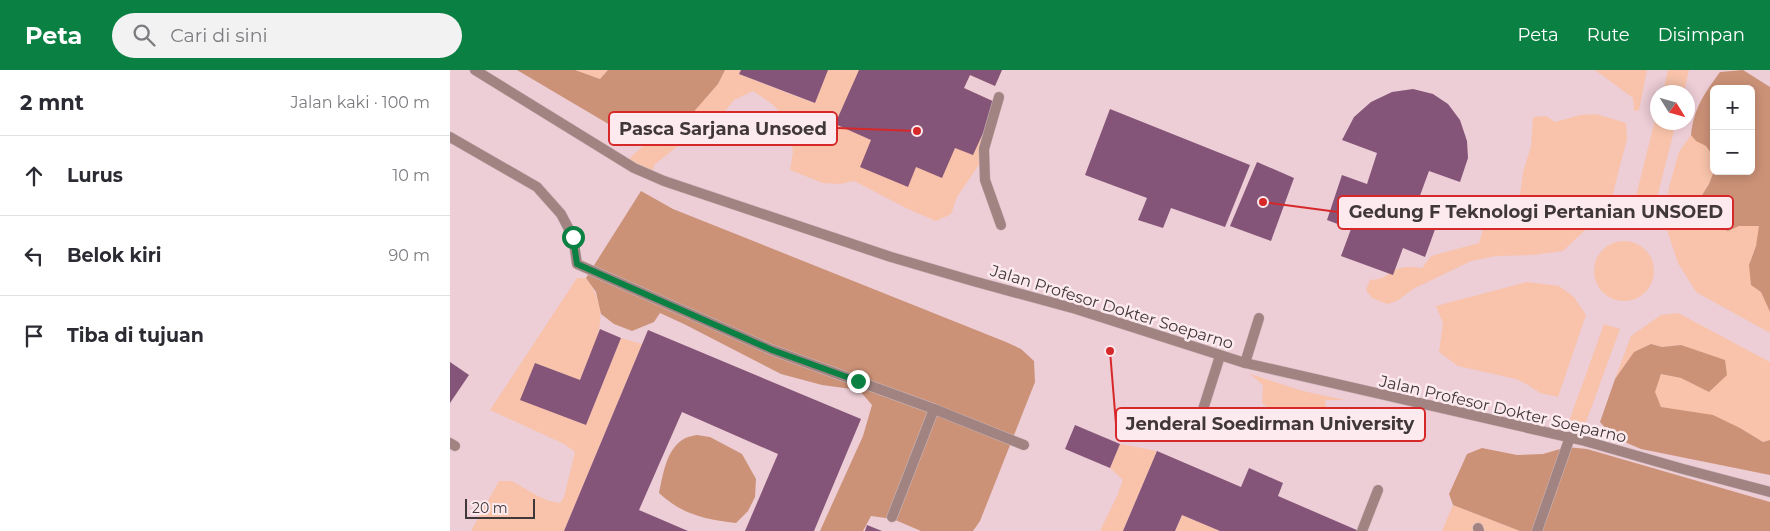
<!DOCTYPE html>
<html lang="id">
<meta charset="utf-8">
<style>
body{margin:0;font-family:Montserrat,sans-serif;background:#f2f2f3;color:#2b2b33}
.controls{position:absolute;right:15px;top:15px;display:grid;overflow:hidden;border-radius:8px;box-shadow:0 2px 12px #0003}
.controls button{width:45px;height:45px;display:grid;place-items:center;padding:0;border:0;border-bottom:1px solid #e1e1e2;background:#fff;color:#2b2b33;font:25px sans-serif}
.compass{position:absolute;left:1200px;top:15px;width:45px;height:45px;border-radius:50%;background:#fff;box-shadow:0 2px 12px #0003;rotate:127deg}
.scale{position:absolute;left:15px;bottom:12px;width:70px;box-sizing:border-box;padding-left:5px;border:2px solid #403739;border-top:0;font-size:14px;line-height:18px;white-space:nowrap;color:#403739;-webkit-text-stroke:4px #fceaef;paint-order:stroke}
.stop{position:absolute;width:15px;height:15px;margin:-11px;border:4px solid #0b8043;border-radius:50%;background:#fff}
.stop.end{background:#0b8043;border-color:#fff;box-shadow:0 1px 5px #0008}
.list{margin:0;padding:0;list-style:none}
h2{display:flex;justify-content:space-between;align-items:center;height:65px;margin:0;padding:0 20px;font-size:21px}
h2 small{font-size:16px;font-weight:400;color:#7c7c81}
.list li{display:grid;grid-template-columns:32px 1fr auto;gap:15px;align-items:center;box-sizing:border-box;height:80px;padding:0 20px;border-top:1px solid #e1e1e2}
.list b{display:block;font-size:19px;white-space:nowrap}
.list em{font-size:16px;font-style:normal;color:#7c7c81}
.icon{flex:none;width:28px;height:28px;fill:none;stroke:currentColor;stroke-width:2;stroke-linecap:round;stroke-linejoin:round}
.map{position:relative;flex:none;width:1320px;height:461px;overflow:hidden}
header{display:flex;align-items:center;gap:30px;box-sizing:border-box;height:70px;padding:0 25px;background:#0b8043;color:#fff}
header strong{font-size:24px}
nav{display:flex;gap:28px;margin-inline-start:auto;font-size:18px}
.search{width:350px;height:45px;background:#f2f2f3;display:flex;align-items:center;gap:12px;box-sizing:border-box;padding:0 18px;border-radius:28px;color:#7c7c81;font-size:19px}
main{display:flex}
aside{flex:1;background:#fff}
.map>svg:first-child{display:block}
.built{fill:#edcdd6;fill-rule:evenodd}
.green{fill:#f8c3aa}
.forest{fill:#cb9277}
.building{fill:#845578}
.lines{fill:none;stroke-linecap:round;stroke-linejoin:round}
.service-casing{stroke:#cebabf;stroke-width:11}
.tertiary-casing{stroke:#cebabf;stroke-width:11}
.service{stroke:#a18482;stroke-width:10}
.tertiary{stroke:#a18482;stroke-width:10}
.route{stroke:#0b8043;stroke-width:6}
.labels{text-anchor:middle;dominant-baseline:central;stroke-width:5;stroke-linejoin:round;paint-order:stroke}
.street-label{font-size:16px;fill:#403739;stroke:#fceaef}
.leader{fill:none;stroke:#d62828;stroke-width:2}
.callout-dot{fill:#d62828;stroke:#fceaef;stroke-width:2}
.callout{fill:#fceaef;stroke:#d62828;stroke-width:2}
.callout-label{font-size:18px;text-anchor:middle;font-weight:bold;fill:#403739}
</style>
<header>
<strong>Peta</strong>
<div class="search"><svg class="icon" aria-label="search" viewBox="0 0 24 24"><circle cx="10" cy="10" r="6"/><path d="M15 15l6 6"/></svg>Cari di sini</div>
<nav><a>Peta</a><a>Rute</a><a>Disimpan</a></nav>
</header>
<main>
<aside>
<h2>2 mnt<small>Jalan kaki · 100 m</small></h2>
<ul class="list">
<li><svg class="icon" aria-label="ahead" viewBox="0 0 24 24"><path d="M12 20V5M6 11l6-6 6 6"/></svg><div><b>Lurus</b></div><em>10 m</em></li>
<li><svg class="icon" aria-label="left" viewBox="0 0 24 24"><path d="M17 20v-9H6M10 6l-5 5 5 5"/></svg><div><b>Belok kiri</b></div><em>90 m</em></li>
<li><svg class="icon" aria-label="arrive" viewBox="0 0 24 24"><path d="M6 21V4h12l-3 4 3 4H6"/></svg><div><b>Tiba di tujuan</b></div></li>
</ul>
</aside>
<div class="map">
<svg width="1320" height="461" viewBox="0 0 1320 461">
<rect width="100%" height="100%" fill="#f2dbe1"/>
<path class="built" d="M0 0H1320V461H0ZM1264 19H1301V101H1264ZM1208 22H1238V52H1208Z"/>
<g class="green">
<polygon points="125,0 158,0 150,9"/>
<polygon points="275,0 291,0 289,4 364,33 378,0 552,0 545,16 520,5 514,18 547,33 532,65 534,78 530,93 507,127 501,144 486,151 458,139 404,111 390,114 373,113 340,100 343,82 334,46 322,34 303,21 284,30 265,53 234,71 205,94 201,103 179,89 194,75 234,53 268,14"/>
<polygon points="1145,0 1197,0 1189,40 1184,41 1183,28"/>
<polygon points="1218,0 1239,0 1234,22 1213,22"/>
<polygon points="1207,42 1208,52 1226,53 1201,151 1181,146"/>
<path d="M1146 44 1176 53 1177 69 1163 123 1152 144 1113 181 1082 185 1046 186 1021 191 963 219 947 231 937 234 922 228 916 220 920 210C936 209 934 205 947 199 955 196 963 197 972 198L981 186 1029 173 1035 153 1053 146 1069 133 1073 102 1081 76 1083 47 1096 46 1105 52 1130 45Z"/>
<path d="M1241 65C1246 71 1252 73 1257 77 1274 95 1257 118 1246 135L1278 161 1289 156H1310L1306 176 1299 195 1320 242V263L1246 222 1228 193 1215 154 1219 117 1229 82Z"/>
<circle cx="1174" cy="201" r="30"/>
<path d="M127 208H136C164 247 145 271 130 310L85 293 71 330 136 355 171 268 192 274 114 461H21L49 411H62L86 425 99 431 110 433 114 427 125 382 114 374 40 340Z"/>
<polygon points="1077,212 1109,216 1124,227 1136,245 1108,327 1090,323 1078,315 1066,309 1008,296 989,282 993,253 986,236"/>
<polygon points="1228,243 1320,292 1320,370 1313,372 1290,358 1211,337 1205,322 1211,304 1231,308 1259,322 1231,275 1212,277 1201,274 1184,282 1165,309 1181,266 1211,245"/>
<polygon points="1154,254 1170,259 1132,363 1117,357"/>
<polygon points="800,304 853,321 895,330 875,330 878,358 869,367 828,345 812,333 813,315"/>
<polygon points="670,374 707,381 673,461 650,461 667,426 673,410 660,398"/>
<polygon points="1003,435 1070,461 992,461"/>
<polygon points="732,445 770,461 725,461"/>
</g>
<g class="forest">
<polygon points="67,0 125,0 150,9 158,0 275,0 268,14 234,53 194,75"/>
<path d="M1293 0 1320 17V242L1311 222 1301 215 1299 195 1306 176 1309 156H1289L1278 161C1264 156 1251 149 1246 135L1259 114 1264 101H1301V19H1264V87L1256 76 1246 71 1241 65C1244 38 1254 24 1270 2Z"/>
<polygon points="191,121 223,139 556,272 571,279 584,291 585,312 530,451 523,461 471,461 443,449 421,446 413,461 370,461 413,366 422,335 409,320 372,315 331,304 234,254 210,243 204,252 182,261 164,254 151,244 146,222 136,208"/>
<polygon points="1201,274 1212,277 1231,275 1275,290 1277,305 1259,322 1231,308 1211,304 1205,322 1211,337 1263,345 1290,358 1313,372 1320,370 1320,405 1191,379 1163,367 1150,352 1165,309 1184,282"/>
<path d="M247 365 260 367 292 384 306 409 305 427 298 441 286 453C254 449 233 445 209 423 213 405 216 381 232 370 236 367 242 366 247 365Z"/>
<polygon points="1117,377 1137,379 1320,432 1320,461 1070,461 1003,435 999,424 1017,384 1032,378 1067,385 1093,384"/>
</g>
<g class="building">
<polygon points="291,0 378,0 365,33 289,4"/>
<polygon points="409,0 552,0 545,16 520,5 514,18 547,33 523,85 505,78 492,108 466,97 458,117 410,97 421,70 385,54"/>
<polygon points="963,19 983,24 998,34 1010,50 1017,71 1018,88 1010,112 979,101 968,131 992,140 975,187 953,178 943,205 891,186 901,159 877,150 892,105 917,114 927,83 892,70 904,47 921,32 942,22"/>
<polygon points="660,39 800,95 775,157 721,138 713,158 688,150 697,128 635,105"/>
<polygon points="807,92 844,108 821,171 780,156"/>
<polygon points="150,259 171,268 136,355 70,330 85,293 130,310"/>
<polygon points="198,260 411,349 364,461 295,461 328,384 232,342 189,440 238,461 114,461"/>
<polygon points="0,292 19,305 0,333"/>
<polygon points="625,355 670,374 660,398 615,379"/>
<polygon points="707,381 791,417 799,398 833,413 828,426 909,461 770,461 732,445 725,461 673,461"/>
<polygon points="417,455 432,461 415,461"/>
</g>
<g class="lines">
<g class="service-casing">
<g id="service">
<polyline points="549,27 534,79 535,110 551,155"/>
<polyline points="0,67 87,117 111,144 123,167 127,194 322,280 484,339 574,375"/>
<polyline points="795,293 809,248"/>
<polyline points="749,352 770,286"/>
<polyline points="0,373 5,376"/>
<polyline points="442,447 484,339"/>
<polyline points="1028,458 1029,461"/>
<polyline points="912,461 928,420"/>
<polyline points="1087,461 1120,367"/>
</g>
</g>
<g class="tertiary-casing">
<polyline id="tertiary" points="25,0 184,98 214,111 441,187 523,211 626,239 795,293 1135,371 1233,399 1320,422"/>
</g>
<use href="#service" class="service"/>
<use href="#tertiary" class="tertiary"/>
</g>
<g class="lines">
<polyline class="route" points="123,167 127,194 322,280 408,311"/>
</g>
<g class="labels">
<g class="street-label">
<text transform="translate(662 237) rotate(17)">Jalan Profesor Dokter Soeparno</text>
<text transform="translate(1053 339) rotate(13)">Jalan Profesor Dokter Soeparno</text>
</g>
</g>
<path class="leader" d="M467 61L387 58M813 132L888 142M660 281L666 354"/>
<g class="callout-dot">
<circle cx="467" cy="61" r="5"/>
<circle cx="813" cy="132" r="5"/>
<circle cx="660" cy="281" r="5"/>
</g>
<g class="callout">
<rect x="159" y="42" width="228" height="33" rx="5"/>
<rect x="888" y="126" width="395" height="33" rx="5"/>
<rect x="666" y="338" width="309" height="33" rx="5"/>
</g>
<g class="callout-label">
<text x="273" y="65">Pasca Sarjana Unsoed</text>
<text x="1086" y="148">Gedung F Teknologi Pertanian UNSOED</text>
<text x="820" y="360">Jenderal Soedirman University</text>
</g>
</svg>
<div class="controls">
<button>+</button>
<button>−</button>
</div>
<svg class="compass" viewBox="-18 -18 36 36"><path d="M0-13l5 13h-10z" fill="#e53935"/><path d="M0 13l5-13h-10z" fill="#7c7c81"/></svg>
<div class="scale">20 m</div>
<div class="stop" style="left:123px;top:167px"></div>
<div class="stop end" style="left:408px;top:311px"></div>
</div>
</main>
